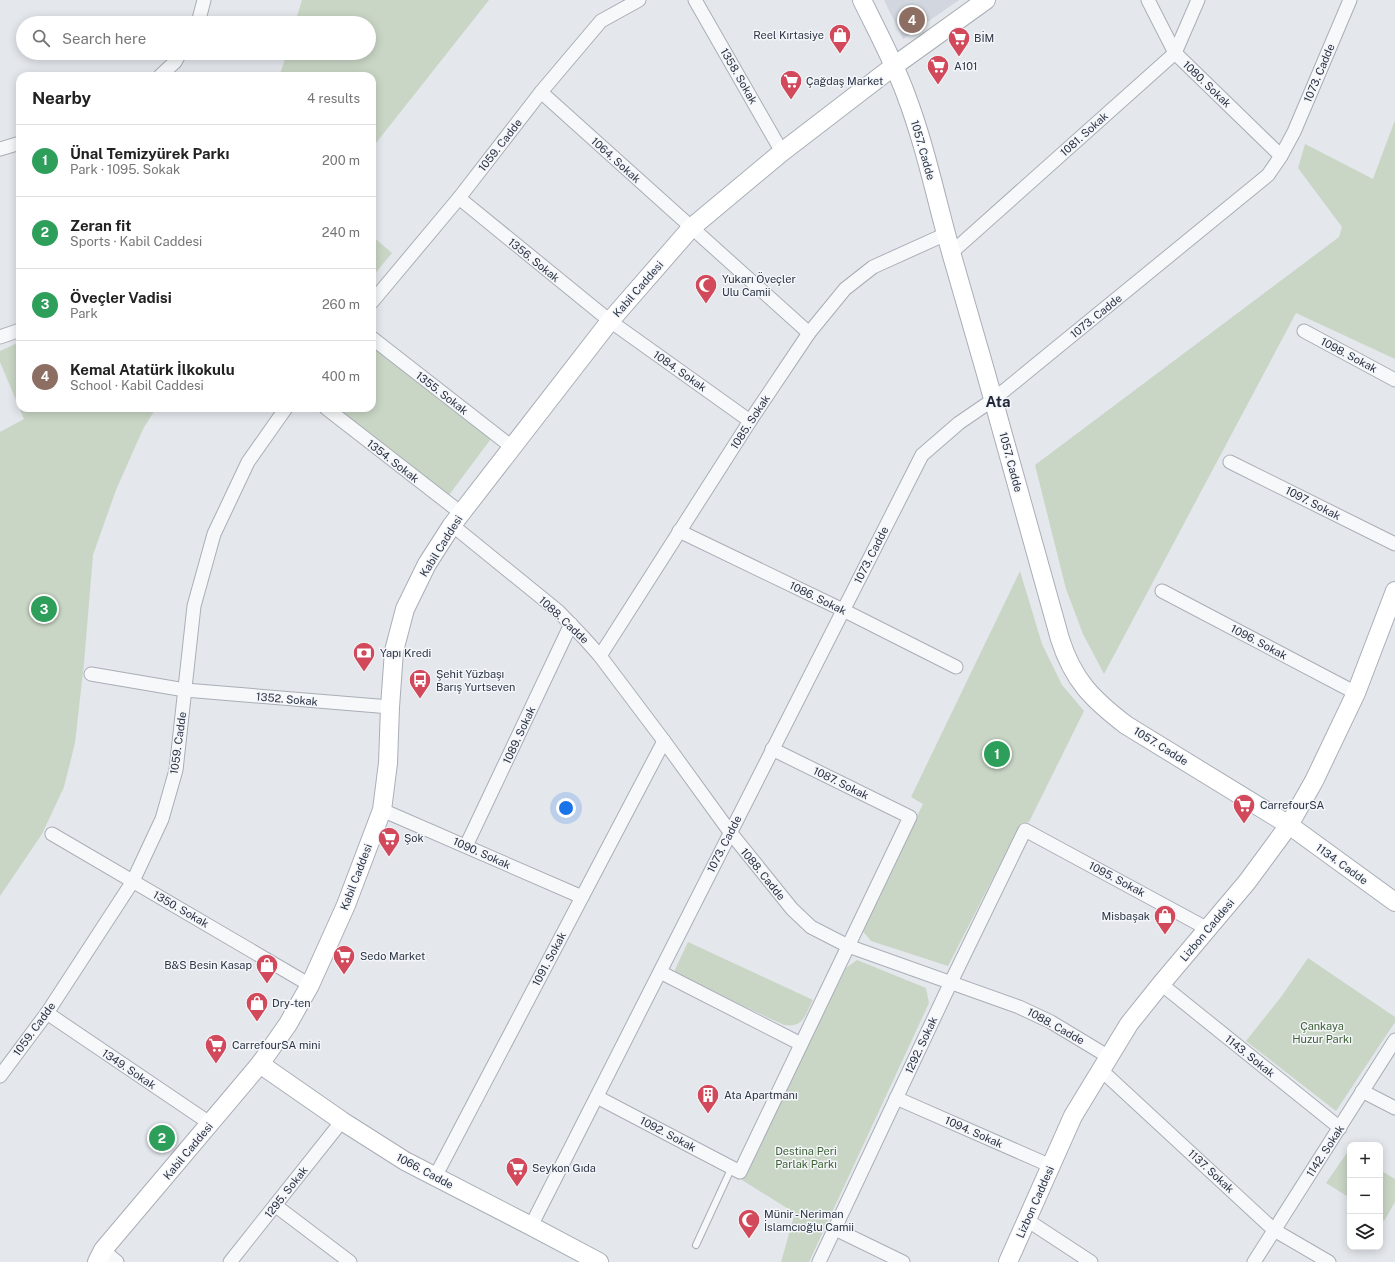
<!DOCTYPE html>
<meta charset="utf-8">
<style>
body{margin:0;font-family:"Public Sans",sans-serif;background:#f6f6f6;color:#222}
.controls{position:absolute;right:12px;bottom:12px;display:grid;overflow:hidden;border-radius:8px;box-shadow:0 2px 10px #0003}
.controls button{width:36px;height:36px;display:grid;place-items:center;padding:0;border:0;border-bottom:1px solid #e0e0e0;background:#fff;color:#222;font:20px sans-serif}
.you{position:absolute;left:566px;top:808px;width:14px;height:14px;margin:-10px;border:3px solid #fff;border-radius:50%;background:#1a73e8;box-shadow:0 0 0 6px #1a73e833}
.badge{display:grid;place-items:center;width:26px;height:26px;border-radius:50%;background:#d93025;color:#fff;font-size:13px;font-weight:700}
.pin{position:absolute;translate:-50% -50%;border:2px solid #fff;box-shadow:0 1px 4px #0006}
.list{margin:0;padding:0;list-style:none}
h2{display:flex;justify-content:space-between;align-items:center;height:52px;margin:0;padding:0 16px;font-size:17px}
h2 small{font-size:13px;font-weight:400;color:#767676}
.list li{display:grid;grid-template-columns:26px 1fr auto;gap:12px;align-items:center;box-sizing:border-box;height:72px;padding:0 16px;border-top:1px solid #e0e0e0}
.list b{display:block;font-size:15px;white-space:nowrap}
.list p{margin:0;font-size:13px;white-space:nowrap;color:#767676}
.list em{font-size:13px;font-style:normal;color:#767676}
.icon{flex:none;width:22px;height:22px;fill:none;stroke:currentColor;stroke-width:2;stroke-linecap:round;stroke-linejoin:round}
.map{position:relative;flex:none;width:1395px;height:1262px;overflow:hidden}
.search{position:absolute;background:#fff;box-shadow:0 2px 10px #0003;left:16px;top:16px;width:360px;height:44px;display:flex;align-items:center;gap:10px;box-sizing:border-box;padding:0 14px;border-radius:22px;color:#767676;font-size:15px}
.panel{position:absolute;background:#fff;box-shadow:0 2px 10px #0003;left:16px;top:72px;width:360px;height:340px;border-radius:12px}
.map>svg:first-child{display:block}
.built{fill:#d2d6de}
.green{fill:#c9d6c5}
.lines{fill:none;stroke-linecap:round;stroke-linejoin:round}
.lane-casing{stroke:#a9aeb7;stroke-width:8}
.street-casing{stroke:#a9aeb7;stroke-width:15}
.secondary-casing{stroke:#a9aeb7;stroke-width:20}
.lane{stroke:#f7f8fa;stroke-width:6}
.street{stroke:#f7f8fa;stroke-width:13}
.secondary{stroke:#fff;stroke-width:18}
.labels{text-anchor:middle;dominant-baseline:central;stroke-width:3;stroke-linejoin:round;paint-order:stroke}
.poi-label{font-size:11px;fill:#2b3445;stroke:#f4f6f9;text-anchor:start}
.street-label{font-size:11px;fill:#2b3445;stroke:#f4f6f9}
.park-label{font-size:11px;fill:#3f6138;stroke:#f4f6f9}
.district-label{font-size:15px;font-weight:bold;fill:#1d2536;stroke:#f4f6f9}
</style>
<div class="map">
<svg width="1395" height="1262" viewBox="0 0 1395 1262">
<rect width="100%" height="100%" fill="#e4e7ec"/>
<polygon class="built" points="884,0 959,0 903,39"/>
<g class="green">
<polygon points="302,0 489,0 372,148 372,76 278,76 281,71 287,53 369,53 369,23 295,23"/>
<polygon points="1395,120 1395,359 1296,313 1104,674 1083,634 1066,589 1035,465 1339,237 1342,227 1298,168 1305,144 1373,179"/>
<polygon points="372,236 392,253 372,277"/>
<polygon points="372,339 493,436 449,495 337,408 372,408"/>
<polygon points="20,342 20,408 156,408 143,429 116,490 93,555 84,663 75,743 64,787 42,834 0,896 0,432 24,419 0,362 0,351"/>
<polygon points="1020,571 1042,644 1062,685 1084,711 1029,822 1021,823 948,966 871,941 861,929 923,804 911,797"/>
<path d="M688 942 813 1000C805 1015 804 1028 784 1025L673 974Z"/>
<polygon points="1308,958 1395,1017 1395,1022 1336,1111 1246,1041 1281,997"/>
<polygon points="857,960 926,988 929,1003 809,1262 781,1262 795,1213 742,1180 846,968"/>
<polygon points="1349,1150 1350,1151 1350,1198 1326,1183"/>
<polygon points="1380,1170 1395,1179 1395,1202 1384,1221 1380,1218"/>
</g>
<g class="lines">
<g class="lane-casing">
<polyline id="lane" points="696,1245 732,1167"/>
</g>
<g class="street-casing">
<g id="street">
<polyline points="695,0 782,152"/>
<polyline points="1148,0 1175,53 1281,156"/>
<polyline points="198,23 204,0"/>
<polyline points="160,76 175,62 180,53"/>
<polyline points="541,92 809,333"/>
<polyline points="0,149 20,143"/>
<polyline points="459,198 610,321 750,421"/>
<polyline points="951,253 1175,53 1198,0"/>
<polyline points="372,302 459,198 541,92 601,21 639,0"/>
<polyline points="1304,331 1395,380"/>
<polyline points="0,337 20,330"/>
<polyline points="372,338 512,447"/>
<polyline points="326,408 461,513"/>
<polyline points="1230,462 1395,544"/>
<polyline points="452,525 558,611 584,638 600,656 664,741 730,832 792,909 811,927 848,946 1019,1007 1051,1022 1109,1057"/>
<polyline points="679,531 843,610 956,667"/>
<polyline points="1162,591 1356,693"/>
<polyline points="600,656 750,421 809,333 845,289 873,267 946,234"/>
<polyline points="91,674 185,690 390,707"/>
<polyline points="382,810 582,897"/>
<polyline points="52,834 310,985"/>
<polyline points="466,846 571,624"/>
<polyline points="660,972 801,1044"/>
<polyline points="1161,984 1340,1128"/>
<polyline points="47,1013 211,1124"/>
<polyline points="1101,1070 1274,1230 1329,1262"/>
<polyline points="0,1076 47,1013 133,881 162,819 176,770 194,606 214,534 248,462 286,408"/>
<polyline points="1362,1091 1395,1108"/>
<polyline points="597,1097 740,1172 910,817 772,749"/>
<polyline points="896,1098 1051,1166"/>
<polyline points="435,1177 664,741"/>
<polyline points="276,1206 350,1262"/>
<polyline points="1027,1220 1091,1262"/>
<polyline points="531,1226 922,455 959,423 994,399 1268,175 1281,156 1294,132 1350,0"/>
<polyline points="835,1229 903,1262"/>
<polyline points="103,1250 117,1262"/>
<polyline points="230,1262 342,1121"/>
<polyline points="819,1262 951,982 1025,830 1208,929"/>
<polyline points="1254,1262 1395,1040"/>
</g>
</g>
<g class="secondary-casing">
<g id="secondary">
<path d="M862 0C877 31 894 62 906 95 927 150 938 209 955 266 991 390 1026 514 1060 639 1073 680 1092 699 1126 725L1289 825 1395 902"/>
<polyline points="260,1064 342,1121 405,1161 531,1226 599,1262"/>
<polyline points="97,1262 103,1250 260,1064 288,1024 310,985 346,905 382,810 388,763 390,707 394,651 405,609 427,564 452,525 610,321 691,228 782,152 894,66 986,0"/>
<polyline points="1008,1262 1073,1116 1129,1024 1161,984 1247,882 1289,825 1314,781 1356,693 1395,591"/>
</g>
</g>
<use href="#lane" class="lane"/>
<use href="#street" class="street"/>
<use href="#secondary" class="secondary"/>
</g>
<defs>
<g id="shop-pin" transform="scale(1.15)"><path d="M0 17L-7.5 6A9.5 9.5 0 1 1 7.5 6Z" fill="#d1495b" stroke="#f4f6f9"/><path d="M-5-2.5h2.3a2.7 3.5 0 0 1 5.4 0H5L5.5 6h-11ZM-1.5-2.5h3a1.5 2.3 0 0 0-3 0Z" fill="#fff"/></g>
<g id="supermarket-pin" transform="scale(1.15)"><path d="M0 17L-7.5 6A9.5 9.5 0 1 1 7.5 6Z" fill="#d1495b" stroke="#f4f6f9"/><path d="M-6-5.5h2.5l.6 2H6L4.5 2H-2.5L-4.4-4H-6ZM-1.5 3.2a1.3 1.3 0 1 0 .1 0ZM3 3.2a1.3 1.3 0 1 0 .1 0Z" fill="#fff"/></g>
<g id="mosque-pin" transform="scale(1.15)"><path d="M0 17L-7.5 6A9.5 9.5 0 1 1 7.5 6Z" fill="#d1495b" stroke="#f4f6f9"/><path d="M3.5-4.9A6 6 0 1 0 3.5 4.9A5 5 0 1 1 3.5-4.9Z" fill="#fff"/></g>
<g id="bank-pin" transform="scale(1.15)"><path d="M0 17L-7.5 6A9.5 9.5 0 1 1 7.5 6Z" fill="#d1495b" stroke="#f4f6f9"/><path d="M-6-4H6V4H-6ZM0-2.3a2.3 2.3 0 1 0 0 4.6a2.3 2.3 0 1 0 0-4.6Z" fill="#fff"/></g>
<g id="bus-pin" transform="scale(1.15)"><path d="M0 17L-7.5 6A9.5 9.5 0 1 1 7.5 6Z" fill="#d1495b" stroke="#f4f6f9"/><path d="M-5-6H5V4H4V6H2V4H-2V6H-4V4H-5ZM-3.5-4V0h7V-4ZM-3.5 1.2v1.5H-2V1.2ZM2 1.2v1.5H3.5V1.2Z" fill="#fff"/></g>
<g id="building-pin" transform="scale(1.15)"><path d="M0 17L-7.5 6A9.5 9.5 0 1 1 7.5 6Z" fill="#d1495b" stroke="#f4f6f9"/><path d="M-4-6H4V6H1V3H-1V6H-4ZM-2.5-4.3h1.7v1.8h-1.7ZM.8-4.3h1.7v1.8H.8ZM-2.5-1h1.7V.8h-1.7ZM.8-1h1.7V.8H.8Z" fill="#fff"/></g>
</defs>
<g fill-rule="evenodd">
<use href="#shop-pin" x="840" y="35"/>
<use href="#supermarket-pin" x="959" y="38"/>
<use href="#supermarket-pin" x="938" y="66"/>
<use href="#supermarket-pin" x="791" y="81"/>
<use href="#mosque-pin" x="706" y="285"/>
<use href="#bank-pin" x="364" y="653"/>
<use href="#bus-pin" x="420" y="680"/>
<use href="#supermarket-pin" x="1244" y="805"/>
<use href="#supermarket-pin" x="389" y="838"/>
<use href="#shop-pin" x="1165" y="916"/>
<use href="#supermarket-pin" x="344" y="956"/>
<use href="#shop-pin" x="267" y="965"/>
<use href="#shop-pin" x="257" y="1003"/>
<use href="#supermarket-pin" x="216" y="1045"/>
<use href="#building-pin" x="708" y="1095"/>
<use href="#supermarket-pin" x="517" y="1168"/>
<use href="#mosque-pin" x="749" y="1220"/>
</g>
<g class="labels">
<g class="poi-label">
<text x="824" y="35" text-anchor="end">Reel Kırtasiye</text>
<text x="974" y="38">BİM</text>
<text x="954" y="66">A101</text>
<text x="806" y="81">Çağdaş Market</text>
<text x="722" y="279">Yukarı Öveçler<tspan x="722" dy="13">Ulu Camii</tspan></text>
<text x="380" y="653">Yapı Kredi</text>
<text x="436" y="674">Şehit Yüzbaşı<tspan x="436" dy="13">Barış Yurtseven</tspan></text>
<text x="1260" y="805">CarrefourSA</text>
<text x="404" y="838">Şok</text>
<text x="1150" y="916" text-anchor="end">Misbaşak</text>
<text x="360" y="956">Sedo Market</text>
<text x="252" y="965" text-anchor="end">B&amp;S Besin Kasap</text>
<text x="272" y="1003">Dry-ten</text>
<text x="232" y="1045">CarrefourSA mini</text>
<text x="724" y="1095">Ata Apartmanı</text>
<text x="532" y="1168">Seykon Gıda</text>
<text x="764" y="1214">Münir - Neriman<tspan x="764" dy="13">İslamcıoğlu Camii</tspan></text>
</g>
<g class="street-label">
<text transform="translate(1319 73) rotate(-67)">1073. Cadde</text>
<text transform="translate(739 76) rotate(60)">1358. Sokak</text>
<text transform="translate(1207 84) rotate(44)">1080. Sokak</text>
<text transform="translate(1084 134) rotate(-42)">1081. Sokak</text>
<text transform="translate(500 145) rotate(-52)">1059. Cadde</text>
<text transform="translate(923 150) rotate(74)">1057. Cadde</text>
<text transform="translate(616 160) rotate(42)">1064. Sokak</text>
<text transform="translate(534 260) rotate(39)">1356. Sokak</text>
<text transform="translate(638 289) rotate(-49)">Kabil Caddesi</text>
<text transform="translate(1096 316) rotate(-39)">1073. Cadde</text>
<text transform="translate(1349 355) rotate(28)">1098. Sokak</text>
<text transform="translate(680 371) rotate(35)">1084. Sokak</text>
<text transform="translate(442 393) rotate(38)">1355. Sokak</text>
<text transform="translate(750 422) rotate(-57)">1085. Sokak</text>
<text transform="translate(393 461) rotate(38)">1354. Sokak</text>
<text transform="translate(1011 462) rotate(75)">1057. Cadde</text>
<text transform="translate(1313 503) rotate(27)">1097. Sokak</text>
<text transform="translate(441 546) rotate(-58)">Kabil Caddesi</text>
<text transform="translate(871 555) rotate(-63)">1073. Cadde</text>
<text transform="translate(818 598) rotate(26)">1086. Sokak</text>
<text transform="translate(564 620) rotate(43)">1088. Cadde</text>
<text transform="translate(1259 642) rotate(28)">1096. Sokak</text>
<text transform="translate(287 699) rotate(5)">1352. Sokak</text>
<text transform="translate(519 735) rotate(-65)">1089. Sokak</text>
<text transform="translate(178 743) rotate(-82)">1059. Cadde</text>
<text transform="translate(1161 746) rotate(32)">1057. Cadde</text>
<text transform="translate(841 783) rotate(26)">1087. Sokak</text>
<text transform="translate(724 844) rotate(-63)">1073. Cadde</text>
<text transform="translate(482 853) rotate(24)">1090. Sokak</text>
<text transform="translate(1342 864) rotate(36)">1134. Cadde</text>
<text transform="translate(763 874) rotate(51)">1088. Cadde</text>
<text transform="translate(356 877) rotate(-69)">Kabil Caddesi</text>
<text transform="translate(1117 879) rotate(28)">1095. Sokak</text>
<text transform="translate(181 909) rotate(30)">1350. Sokak</text>
<text transform="translate(1207 930) rotate(-50)">Lizbon Caddesi</text>
<text transform="translate(549 959) rotate(-62)">1091. Sokak</text>
<text transform="translate(1056 1026) rotate(29)">1088. Cadde</text>
<text transform="translate(34 1029) rotate(-54)">1059. Cadde</text>
<text transform="translate(921 1045) rotate(-65)">1292. Sokak</text>
<text transform="translate(1250 1056) rotate(39)">1143. Sokak</text>
<text transform="translate(129 1069) rotate(34)">1349. Sokak</text>
<text transform="translate(974 1132) rotate(24)">1094. Sokak</text>
<text transform="translate(668 1134) rotate(28)">1092. Sokak</text>
<text transform="translate(188 1151) rotate(-50)">Kabil Caddesi</text>
<text transform="translate(1325 1151) rotate(-57)">1142. Sokak</text>
<text transform="translate(425 1171) rotate(28)">1066. Cadde</text>
<text transform="translate(1211 1171) rotate(43)">1137. Sokak</text>
<text transform="translate(286 1192) rotate(-52)">1295. Sokak</text>
<text transform="translate(1035 1202) rotate(-66)">Lizbon Caddesi</text>
</g>
<g class="park-label">
<text x="1322" y="1026">Çankaya<tspan x="1322" dy="13">Huzur Parkı</tspan></text>
<text x="806" y="1151">Destina Peri<tspan x="806" dy="13">Parlak Parkı</tspan></text>
</g>
<g class="district-label">
<text x="998" y="401">Ata</text>
</g>
</g>
</svg>
<div class="controls">
<button>+</button>
<button>−</button>
<button><svg class="icon" aria-label="layers" viewBox="0 0 24 24"><path d="M12 4l9 5-9 5-9-5zM3 14l9 5 9-5"/></svg></button>
</div>
<div class="you"></div>
<div class="pin badge" style="left:997px;top:754px;background:#2e9e5b">1</div>
<div class="pin badge" style="left:162px;top:1138px;background:#2e9e5b">2</div>
<div class="pin badge" style="left:44px;top:609px;background:#2e9e5b">3</div>
<div class="pin badge" style="left:912px;top:20px;background:#8d6e63">4</div>
<div class="search"><svg class="icon" aria-label="search" viewBox="0 0 24 24"><circle cx="10" cy="10" r="6"/><path d="M15 15l6 6"/></svg>Search here</div>
<section class="panel">
<h2>Nearby<small>4 results</small></h2>
<ul class="list">
<li><span class="badge" style="background:#2e9e5b">1</span><div><b>Ünal Temizyürek Parkı</b><p>Park · 1095. Sokak</p></div><em>200 m</em></li>
<li><span class="badge" style="background:#2e9e5b">2</span><div><b>Zeran fit</b><p>Sports · Kabil Caddesi</p></div><em>240 m</em></li>
<li><span class="badge" style="background:#2e9e5b">3</span><div><b>Öveçler Vadisi</b><p>Park</p></div><em>260 m</em></li>
<li><span class="badge" style="background:#8d6e63">4</span><div><b>Kemal Atatürk İlkokulu</b><p>School · Kabil Caddesi</p></div><em>400 m</em></li>
</ul>
</section>
</div>
